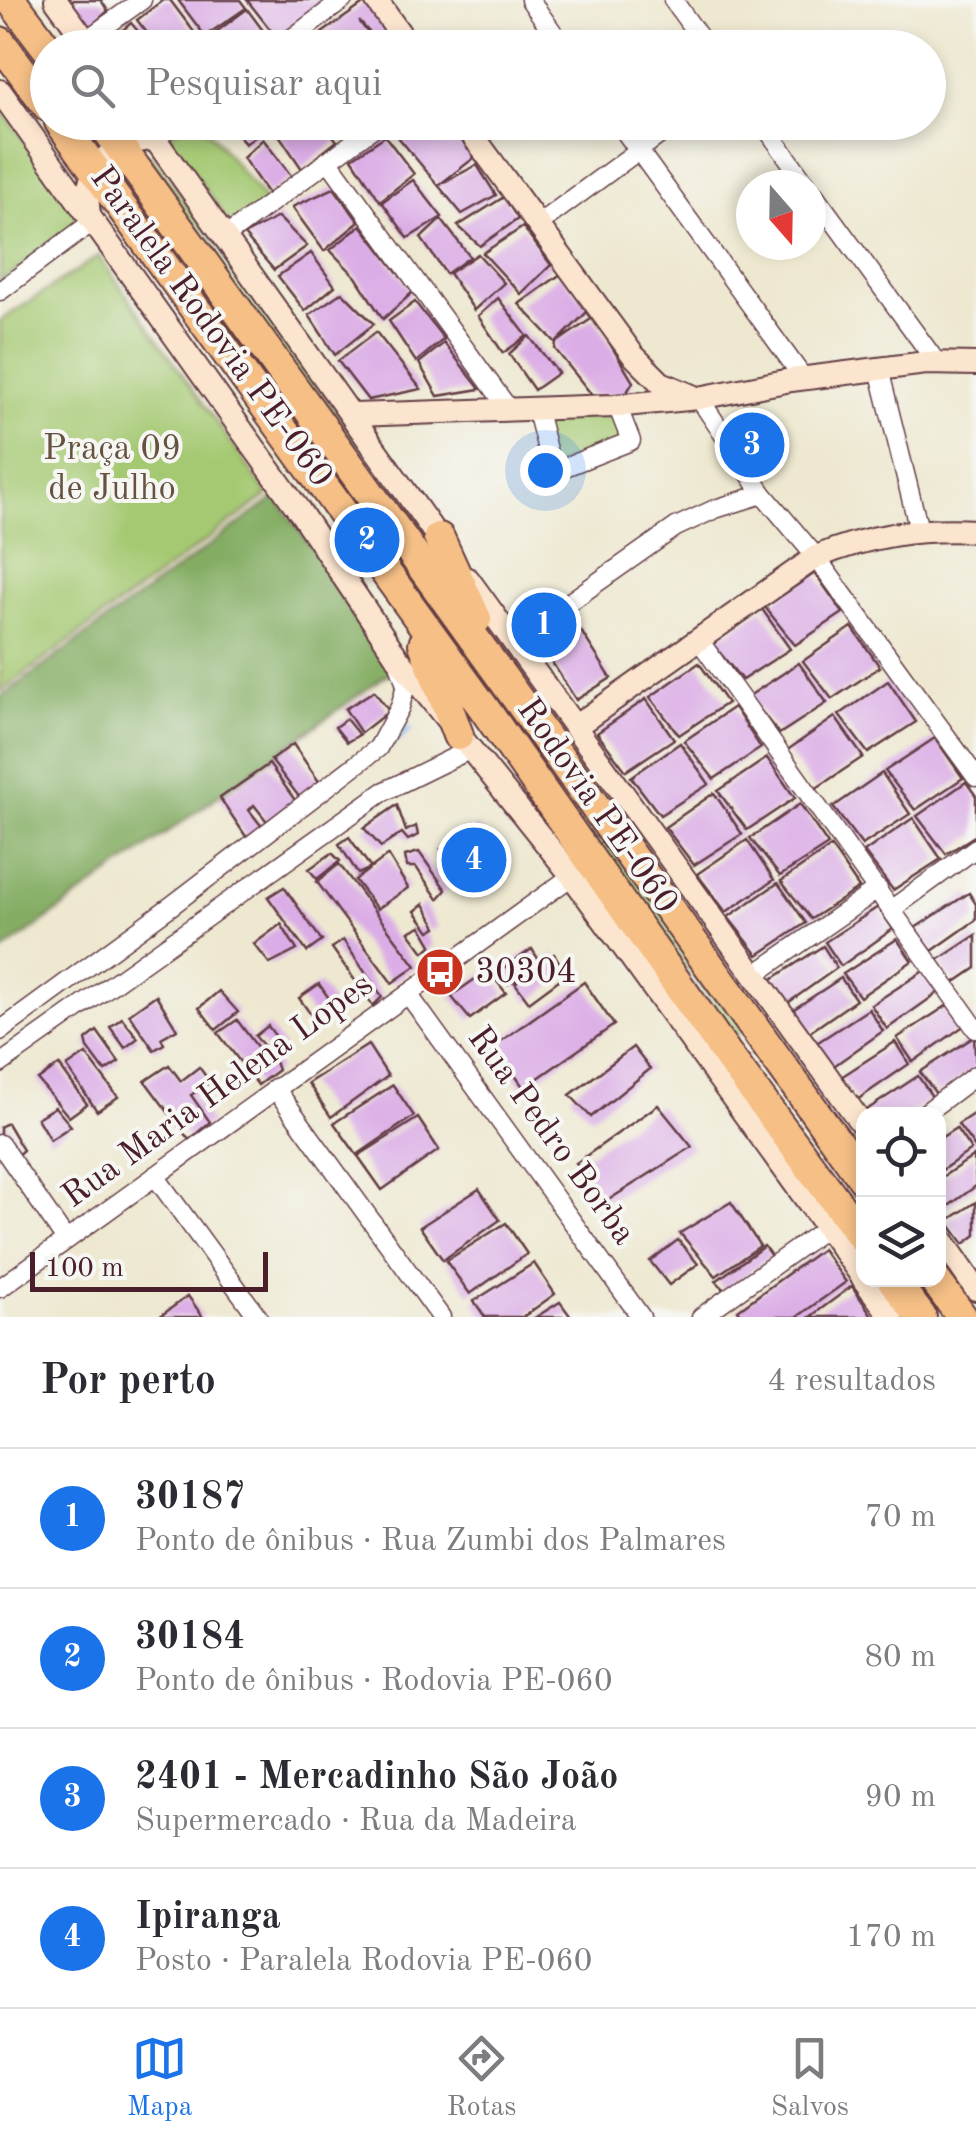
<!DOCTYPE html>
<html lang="pt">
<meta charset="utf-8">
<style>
body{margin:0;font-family:"Old Standard TT",serif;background:#f7f7f7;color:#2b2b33}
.controls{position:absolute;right:30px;bottom:30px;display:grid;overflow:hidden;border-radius:20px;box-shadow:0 5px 15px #0003}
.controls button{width:90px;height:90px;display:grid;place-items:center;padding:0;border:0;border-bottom:2px solid #e1e1e2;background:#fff;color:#2b2b33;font:50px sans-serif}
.compass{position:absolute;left:736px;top:170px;width:90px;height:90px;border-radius:50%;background:#fff;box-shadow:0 5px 15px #0003;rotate:160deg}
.scale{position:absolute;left:30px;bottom:25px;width:238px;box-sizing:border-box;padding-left:10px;border:5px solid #4a1f2b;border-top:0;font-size:28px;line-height:35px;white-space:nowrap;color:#4a1f2b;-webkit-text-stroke:8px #f6f6f2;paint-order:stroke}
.you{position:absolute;left:545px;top:470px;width:35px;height:35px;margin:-25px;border:8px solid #fff;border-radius:50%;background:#1a73e8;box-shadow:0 0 0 15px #1a73e833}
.badge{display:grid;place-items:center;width:65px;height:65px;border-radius:50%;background:#1a73e8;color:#fff;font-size:32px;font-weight:700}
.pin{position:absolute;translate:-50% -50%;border:5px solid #fff;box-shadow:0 2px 10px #0006}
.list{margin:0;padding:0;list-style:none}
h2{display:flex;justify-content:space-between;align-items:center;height:130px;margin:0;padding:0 40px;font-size:42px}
h2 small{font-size:32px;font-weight:400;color:#7c7c81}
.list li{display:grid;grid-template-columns:65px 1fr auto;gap:30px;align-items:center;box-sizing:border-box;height:140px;padding:0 40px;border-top:2px solid #e1e1e2}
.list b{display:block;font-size:38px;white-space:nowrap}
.list p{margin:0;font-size:32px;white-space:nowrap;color:#7c7c81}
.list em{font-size:32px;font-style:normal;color:#7c7c81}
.icon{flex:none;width:55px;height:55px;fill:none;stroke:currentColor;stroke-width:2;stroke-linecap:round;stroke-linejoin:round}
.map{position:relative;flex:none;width:976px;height:1317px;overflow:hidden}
.search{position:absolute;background:#fff;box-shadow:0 5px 15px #0003;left:30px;right:30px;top:30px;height:110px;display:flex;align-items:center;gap:25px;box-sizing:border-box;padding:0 35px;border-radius:55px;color:#7c7c81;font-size:38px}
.sheet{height:690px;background:#fff}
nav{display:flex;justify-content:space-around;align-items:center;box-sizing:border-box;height:140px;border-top:2px solid #e1e1e2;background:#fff;font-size:28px;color:#7c7c81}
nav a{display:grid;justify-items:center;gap:5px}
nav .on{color:#1a73e8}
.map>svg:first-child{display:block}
.green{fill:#a5c972;stroke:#78744e;stroke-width:2.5}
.forest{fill:#84ad64;stroke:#676648;stroke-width:2.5}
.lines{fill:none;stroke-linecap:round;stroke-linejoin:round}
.stream{stroke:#80bef3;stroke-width:5}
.building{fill:#dbade6}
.street-casing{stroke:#633d44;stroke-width:21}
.secondary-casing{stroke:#633d44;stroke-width:26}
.highway-casing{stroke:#633d44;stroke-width:34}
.street{stroke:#fff;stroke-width:18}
.secondary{stroke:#fbe5cf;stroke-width:22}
.highway{stroke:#f5bf86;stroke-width:30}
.labels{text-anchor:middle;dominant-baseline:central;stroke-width:8;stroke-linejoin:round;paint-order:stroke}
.street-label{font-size:35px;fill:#4a1f2b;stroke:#f6f6f2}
.park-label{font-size:35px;fill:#655240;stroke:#f6f6f2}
.poi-label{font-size:35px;fill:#4a1f2b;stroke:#f6f6f2;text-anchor:start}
</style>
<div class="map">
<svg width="976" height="1317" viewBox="0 0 976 1317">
<rect width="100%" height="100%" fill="#f6f6f2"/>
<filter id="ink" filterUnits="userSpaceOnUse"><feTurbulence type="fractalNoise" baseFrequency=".01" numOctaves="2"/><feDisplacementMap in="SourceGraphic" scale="20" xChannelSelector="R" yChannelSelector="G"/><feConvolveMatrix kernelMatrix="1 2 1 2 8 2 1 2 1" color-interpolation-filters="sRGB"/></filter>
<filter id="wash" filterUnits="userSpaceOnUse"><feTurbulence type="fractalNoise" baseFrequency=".0048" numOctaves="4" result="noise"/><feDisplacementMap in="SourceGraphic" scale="40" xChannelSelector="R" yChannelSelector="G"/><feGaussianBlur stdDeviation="2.25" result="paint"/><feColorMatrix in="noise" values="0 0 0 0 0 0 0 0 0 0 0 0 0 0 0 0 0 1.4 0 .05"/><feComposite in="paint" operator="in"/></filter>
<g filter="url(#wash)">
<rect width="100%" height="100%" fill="#eee8d0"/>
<g class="green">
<polygon points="0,108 86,221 0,282"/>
<polygon points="187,123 202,123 266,202 233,228 167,137"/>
<polygon points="152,156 429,542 467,614 140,163"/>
<polygon points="120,163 747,1025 736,1037 108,171"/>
<polygon points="99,256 268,495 0,692 0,321"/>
<polygon points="624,414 634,442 550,479 532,418"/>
</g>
<polygon class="forest" points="276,497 396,668 0,953 0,698"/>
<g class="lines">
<polyline class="stream" points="386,748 410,728"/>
</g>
<g id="blocks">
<g class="building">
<polygon points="68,0 101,0 108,11 89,28"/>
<polygon points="163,0 170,0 197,36 179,48 159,48 137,20"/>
<polygon points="178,0 240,0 246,8 205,36"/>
<polygon points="247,0 333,0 280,42"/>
<polygon points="369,0 396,35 380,44 359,21 377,45 374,48 333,48 322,33"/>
<polygon points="247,9 276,48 228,48 216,32"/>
<polygon points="131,23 143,37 131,48 116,48 110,41"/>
<polygon points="230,122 266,122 269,127 245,144"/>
<polygon points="289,122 322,122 337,141 302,169 277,132"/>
<polygon points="405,122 454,122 474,158 439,185 477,165 496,195 462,214 393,131"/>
<polygon points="385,136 414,174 380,201 352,158"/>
<polygon points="263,139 292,177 268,194 243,158"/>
<polygon points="413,180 442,217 408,238 382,202"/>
<polygon points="334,188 359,222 324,251 292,207"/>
<polygon points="504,197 518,219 480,246 458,226"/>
<polygon points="278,217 307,246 274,270 244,235"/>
<polygon points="441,219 470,257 446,274 421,238"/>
<polygon points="361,225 413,292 383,319 356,277 330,250"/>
<polygon points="523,227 551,265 521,294 483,253"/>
<polygon points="311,253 335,286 305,311 278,276"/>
<polygon points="478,254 504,283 474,310 449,273"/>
<polygon points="561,274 590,309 556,343 594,317 633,382 626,394 592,395 555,349 556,343 519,304"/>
<polygon points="342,292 374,324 335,355 309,315"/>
<polygon points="498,298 527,336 503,353 478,316"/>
<polygon points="415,302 444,339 416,362 389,321"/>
<polygon points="376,332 421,389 368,400 338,361"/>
<polygon points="529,336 558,373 534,390 509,354"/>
<polygon points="444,343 480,389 438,396 419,363"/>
<polygon points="815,573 843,613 795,645 765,607"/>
<polygon points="567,609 611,678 576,700 532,631"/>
<polygon points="762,609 790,649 742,680 712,643"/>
<polygon points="852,627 880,667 832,699 803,661"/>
<polygon points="699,663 727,703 679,735 650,697"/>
<polygon points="799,663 827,703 779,734 749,696"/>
<polygon points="888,681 916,722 868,753 839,715"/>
<polygon points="374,691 389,711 361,733 345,709"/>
<polygon points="646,699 674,739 626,771 597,733"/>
<polygon points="734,707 761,748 714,779 684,741"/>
<polygon points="835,717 863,757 815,789 786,751"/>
<polygon points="346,719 359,735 347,742 335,727"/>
<polygon points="935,738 963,778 915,810 885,771"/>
<polygon points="680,743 709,784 660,815 631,777"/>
<polygon points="293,744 320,783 300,798 271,760"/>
<polygon points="767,758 795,798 747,830 718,791"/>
<polygon points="269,764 297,803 269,824 254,805 249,810 263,828 247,838 220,798"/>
<polygon points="882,773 910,814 862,845 833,807"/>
<polygon points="966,782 976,796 976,835 946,854 917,816"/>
<polygon points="714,793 742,834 694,865 665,827"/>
<polygon points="800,804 828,845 780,876 750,838"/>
<polygon points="397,805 406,831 416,826 418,835 408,840 402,833 381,847 364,828"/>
<polygon points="913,818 941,859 893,890 864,852"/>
<polygon points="478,827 507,870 475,893 441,849"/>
<polygon points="349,837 371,868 358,874 339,844"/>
<polygon points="747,840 774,880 726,912 697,874"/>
<polygon points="831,847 859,888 811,919 781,881"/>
<polygon points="419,852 446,890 438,899 416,867 407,867 405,856"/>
<polygon points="332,853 340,861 317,879 309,869"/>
<polygon points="388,855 408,888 377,909 355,880"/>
<polygon points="339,864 416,966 392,983 317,882"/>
<polygon points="778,883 806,923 758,955 728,917"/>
<polygon points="284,887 322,941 307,952 268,897"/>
<polygon points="969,893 976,904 976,920 932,951 915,928"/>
<polygon points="424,904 437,927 430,931 415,911"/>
<polygon points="878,907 893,929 841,966 825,942"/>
<polygon points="281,924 297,950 270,964 254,944"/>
<polygon points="421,926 432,945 424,952 409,932"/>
<polygon points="976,935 976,968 954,983 938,960"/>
<polygon points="897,939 912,961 860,997 843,974"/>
<polygon points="343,940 382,997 373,1006 332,948"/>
<polygon points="823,946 837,968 785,1005 769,981"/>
<polygon points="532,949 541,964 554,954 567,974 529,1002 515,983 536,967 508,984 499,971"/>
<polygon points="488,970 506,993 470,1019 451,996"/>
<polygon points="925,970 939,992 887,1029 871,1005"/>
<polygon points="841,978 856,1000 804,1036 788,1013"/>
<polygon points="584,982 614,1025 524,1088 494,1046"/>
<polygon points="319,984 337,1010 317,1023 299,998"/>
<polygon points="219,991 238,1012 216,1030 199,1008"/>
<polygon points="156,995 177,1029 161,1038 164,1044 154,1050 129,1014"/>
<polygon points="951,1003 965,1025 913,1062 897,1038"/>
<polygon points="869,1009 883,1031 831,1068 815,1044"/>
<polygon points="122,1018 138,1038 125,1048 110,1027"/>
<polygon points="237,1020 267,1060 273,1056 255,1036 268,1026 284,1048 273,1056 278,1070 258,1085 218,1033"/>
<polygon points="97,1031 119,1062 105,1071 88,1048 86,1040"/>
<polygon points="974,1037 976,1068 937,1095 920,1072"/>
<polygon points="895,1042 909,1064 857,1100 841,1077"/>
<polygon points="368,1045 388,1076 331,1117 308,1083"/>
<polygon points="633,1047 650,1069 591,1117 570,1095"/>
<polygon points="86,1054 118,1097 97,1111 67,1067"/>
<polygon points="59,1065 87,1104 69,1117 38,1080"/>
<polygon points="169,1065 181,1081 199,1067 210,1082 191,1095 210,1122 189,1140 145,1081"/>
<polygon points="918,1076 933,1098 909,1114 867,1114 865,1111"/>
<polygon points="393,1085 414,1116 357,1155 334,1123"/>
<polygon points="658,1105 692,1147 605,1202 576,1163"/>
<polygon points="55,1107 71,1126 50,1140 37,1118"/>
<polygon points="976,1112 976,1149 958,1124"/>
<polygon points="418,1118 439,1150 382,1190 358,1156"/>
<polygon points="7,1123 23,1150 15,1157 0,1135 0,1127"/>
<polygon points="956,1128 971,1150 939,1172 939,1139"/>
<polygon points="974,1156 976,1186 939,1213 939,1179"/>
<polygon points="479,1189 500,1220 443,1260 420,1227"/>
<polygon points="731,1202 760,1246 716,1276 680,1233"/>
<polygon points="976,1202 976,1235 964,1244 947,1221"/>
<polygon points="506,1223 527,1254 470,1294 446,1261"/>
<polygon points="678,1240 698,1264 669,1285 650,1261"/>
<polygon points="764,1246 771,1256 725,1290 716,1281"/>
<polygon points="822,1249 846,1282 797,1317 743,1317 738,1310"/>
<polygon points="534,1263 555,1294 523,1317 485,1317 474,1301"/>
<polygon points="852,1286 873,1317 810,1317"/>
<polygon points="188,1296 203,1317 159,1317"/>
<polygon points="560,1302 571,1317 536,1317"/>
</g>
</g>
</g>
<g filter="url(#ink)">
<use href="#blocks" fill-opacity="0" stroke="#633d44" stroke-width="2.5"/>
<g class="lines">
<g class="street-casing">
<g id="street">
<polyline points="530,0 564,48"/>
<polyline points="673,0 707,48"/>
<polyline points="86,40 142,0"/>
<polyline points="279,48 343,0"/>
<polyline points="618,122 804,379"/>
<polyline points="762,122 807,185"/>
<polyline points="155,139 177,122"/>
<polyline points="328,160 508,408"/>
<polyline points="811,190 937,363"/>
<polyline points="537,225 677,122"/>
<polyline points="226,236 381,122"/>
<polyline points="0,291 91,223"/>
<polyline points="879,369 919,530"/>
<polyline points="699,398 763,494 816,557 976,777"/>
<polyline points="536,407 552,469 555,471 631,441 617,405"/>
<polyline points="699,640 976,1029"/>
<polyline points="513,642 676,527 715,509 763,494"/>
<polyline points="892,909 976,848"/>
<polyline points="754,975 878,889"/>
<polyline points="408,994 641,1317"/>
<polyline points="0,1031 171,906 378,748 400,707 406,685 400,667"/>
<polyline points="0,1064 383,792 471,749"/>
<polyline points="275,1088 441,1317"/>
<polyline points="924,1114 976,1075"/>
<polyline points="0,1144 66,1240"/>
<polyline points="155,1176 258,1317"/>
<polyline points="0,1288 572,876"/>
<polyline points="701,1317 826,1228"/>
</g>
</g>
<g class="secondary-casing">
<g id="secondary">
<polyline points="56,0 91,48"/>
<polyline points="376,0 410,48"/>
<polyline points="0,91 300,512 397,657 572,876 864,1279"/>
<polyline points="143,122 446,549"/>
<polyline points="463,122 633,355 661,383 692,396"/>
<path d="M90 218C79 172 110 141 155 139"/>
<polyline points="354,415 614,406 699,398 791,380 926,363 976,364"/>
<polyline points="468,579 864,1127"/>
<path d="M576 726 816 557C870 535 918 528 976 531"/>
<polyline points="938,1234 976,1289"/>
<polyline points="864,1280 892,1317"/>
</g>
</g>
<g class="highway-casing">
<g id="highway">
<polyline points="11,0 48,49"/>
<polyline points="0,42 48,106"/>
<polyline points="60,122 483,707 728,1056 864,1239"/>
<polyline points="102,122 864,1180"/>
<polyline points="439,538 476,619"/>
<polyline points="424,644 458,735"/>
<polyline points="893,1280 921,1317"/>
<polyline points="935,1280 962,1317"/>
</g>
</g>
<use href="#street" class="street"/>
<use href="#secondary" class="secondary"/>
<use href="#highway" class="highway"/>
</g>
</g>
<defs>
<g id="bus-disc" transform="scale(2.5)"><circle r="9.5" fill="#c8321e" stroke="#f6f6f2"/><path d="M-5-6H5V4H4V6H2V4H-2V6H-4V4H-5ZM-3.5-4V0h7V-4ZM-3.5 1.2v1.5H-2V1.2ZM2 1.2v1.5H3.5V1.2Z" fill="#fff"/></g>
</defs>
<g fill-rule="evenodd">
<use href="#bus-disc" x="440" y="972"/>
</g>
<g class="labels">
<g class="street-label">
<text transform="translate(211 327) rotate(54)">Paralela Rodovia PE-060</text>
<text transform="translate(597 806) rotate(55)">Rodovia PE-060</text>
<text transform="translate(218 1091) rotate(-36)">Rua Maria Helena Lopes</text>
<text transform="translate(551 1136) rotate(54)">Rua Pedro Borba</text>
</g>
<g class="park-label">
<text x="112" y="449">Praça 09<tspan x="112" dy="40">de Julho</tspan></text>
</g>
<g class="poi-label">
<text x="475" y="972">30304</text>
</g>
</g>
</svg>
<div class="controls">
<button><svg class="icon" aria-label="locate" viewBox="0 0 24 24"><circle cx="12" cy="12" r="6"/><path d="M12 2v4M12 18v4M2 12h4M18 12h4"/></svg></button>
<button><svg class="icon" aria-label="layers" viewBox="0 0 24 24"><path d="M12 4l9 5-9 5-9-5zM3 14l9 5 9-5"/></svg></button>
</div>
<svg class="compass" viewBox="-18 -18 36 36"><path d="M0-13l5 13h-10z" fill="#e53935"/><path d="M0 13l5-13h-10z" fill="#7c7c81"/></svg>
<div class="scale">100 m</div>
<div class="you"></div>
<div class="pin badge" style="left:544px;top:625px">1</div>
<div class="pin badge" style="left:367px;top:540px">2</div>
<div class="pin badge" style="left:752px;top:445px">3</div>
<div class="pin badge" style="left:474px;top:860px">4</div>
<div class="search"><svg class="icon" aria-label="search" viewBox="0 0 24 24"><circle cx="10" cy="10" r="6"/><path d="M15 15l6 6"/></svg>Pesquisar aqui</div>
</div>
<section class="sheet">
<h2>Por perto<small>4 resultados</small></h2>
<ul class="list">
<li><span class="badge">1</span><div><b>30187</b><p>Ponto de ônibus · Rua Zumbi dos Palmares</p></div><em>70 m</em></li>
<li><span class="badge">2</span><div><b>30184</b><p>Ponto de ônibus · Rodovia PE-060</p></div><em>80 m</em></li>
<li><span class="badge">3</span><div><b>2401 - Mercadinho São João</b><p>Supermercado · Rua da Madeira</p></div><em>90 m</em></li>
<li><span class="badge">4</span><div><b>Ipiranga</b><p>Posto · Paralela Rodovia PE-060</p></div><em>170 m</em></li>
</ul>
</section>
<nav>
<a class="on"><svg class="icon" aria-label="map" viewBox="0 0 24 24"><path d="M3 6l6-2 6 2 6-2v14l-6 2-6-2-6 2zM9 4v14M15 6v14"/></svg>Mapa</a>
<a><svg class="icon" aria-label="directions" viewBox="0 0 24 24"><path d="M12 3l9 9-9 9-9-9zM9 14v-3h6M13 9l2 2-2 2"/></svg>Rotas</a>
<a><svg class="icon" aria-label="saved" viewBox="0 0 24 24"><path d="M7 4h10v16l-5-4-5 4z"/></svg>Salvos</a>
</nav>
